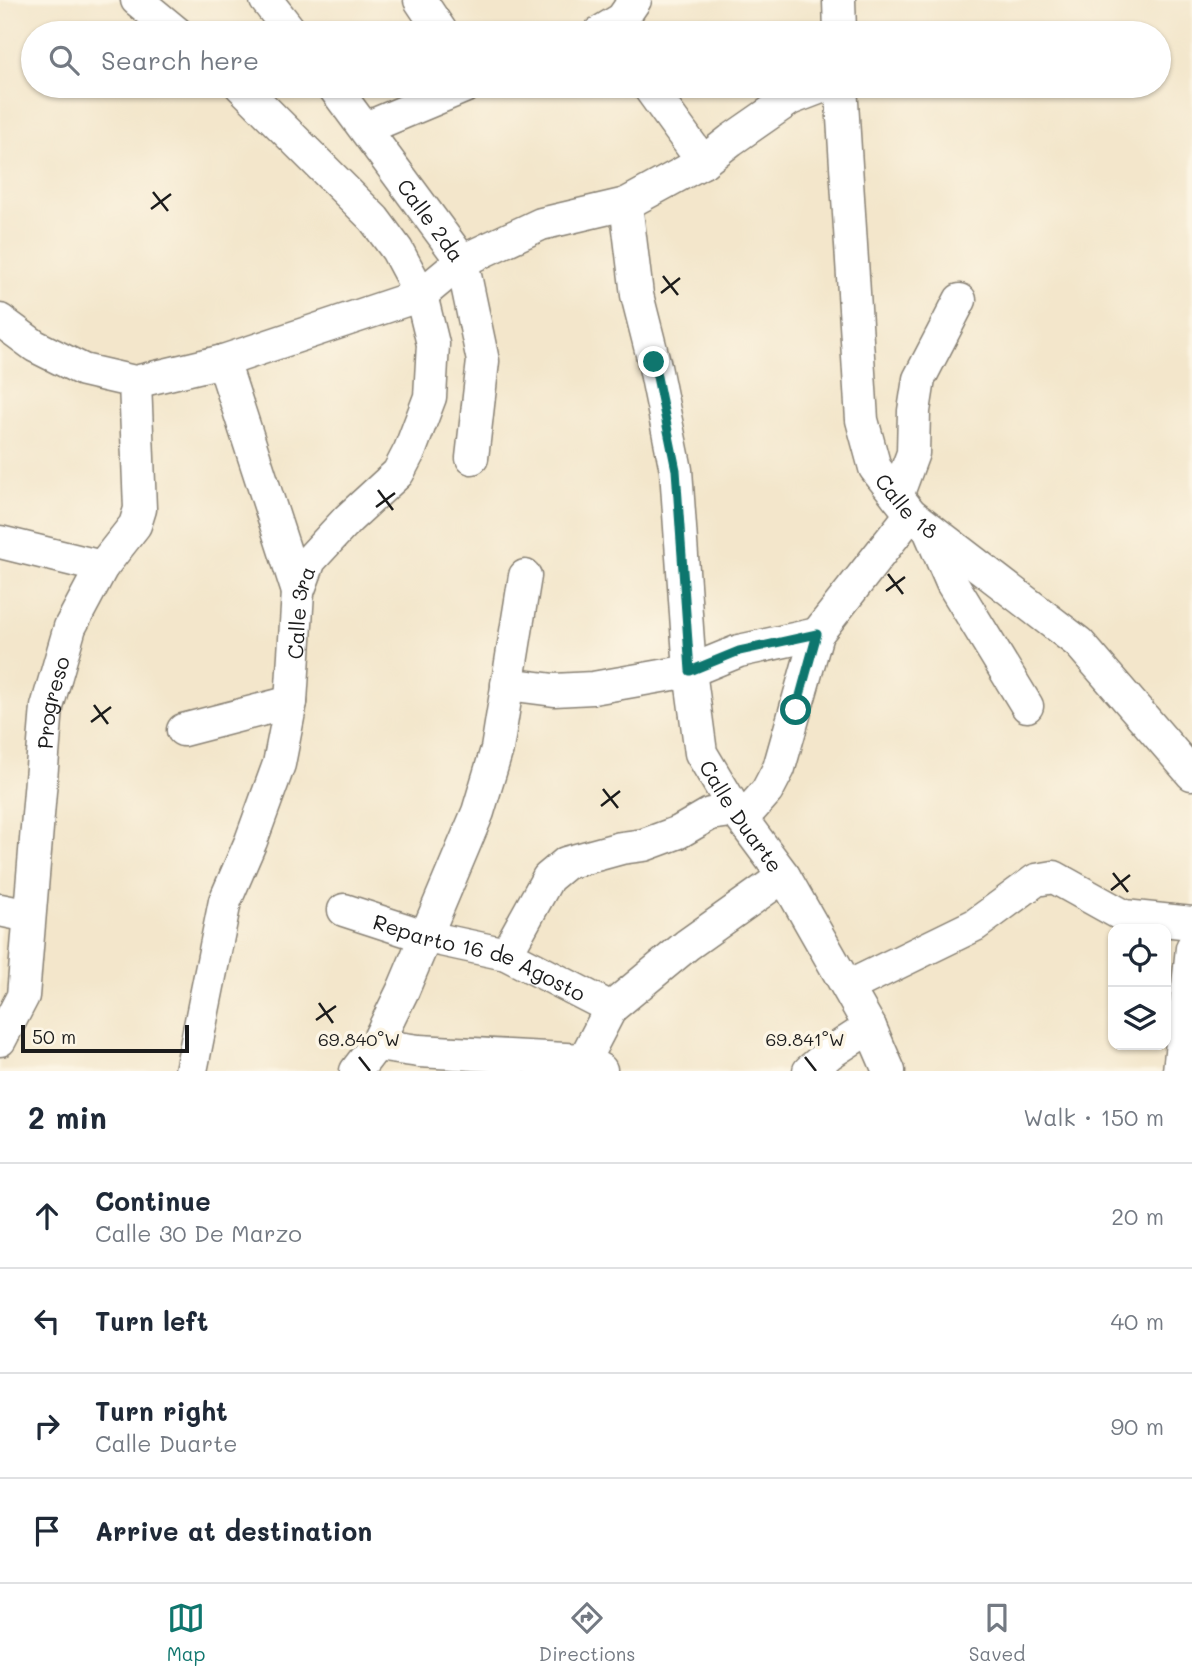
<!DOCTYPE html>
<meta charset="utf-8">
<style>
body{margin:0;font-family:Mali,sans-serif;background:#f6f6f7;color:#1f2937}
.controls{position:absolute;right:21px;bottom:21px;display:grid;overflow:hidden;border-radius:14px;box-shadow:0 2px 5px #0004}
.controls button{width:63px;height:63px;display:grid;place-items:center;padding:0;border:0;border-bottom:2px solid #e0e1e3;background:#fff;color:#1f2937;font:35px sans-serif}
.scale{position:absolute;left:21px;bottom:18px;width:168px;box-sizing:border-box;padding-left:7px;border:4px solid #1c1c1c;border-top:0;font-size:19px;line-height:24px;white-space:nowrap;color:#1c1c1c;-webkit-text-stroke:5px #fcf5e5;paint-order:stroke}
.stop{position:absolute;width:21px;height:21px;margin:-16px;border:5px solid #0f766e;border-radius:50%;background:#fff}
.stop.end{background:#0f766e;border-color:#fff;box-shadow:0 2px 7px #0008}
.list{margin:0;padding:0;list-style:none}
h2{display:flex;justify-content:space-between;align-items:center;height:91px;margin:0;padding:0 28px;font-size:30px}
h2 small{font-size:23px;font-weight:400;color:#747a83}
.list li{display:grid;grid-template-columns:46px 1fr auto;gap:21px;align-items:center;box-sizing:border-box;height:105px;padding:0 28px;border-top:2px solid #e0e1e3}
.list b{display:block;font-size:26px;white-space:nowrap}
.list p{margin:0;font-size:23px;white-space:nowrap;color:#747a83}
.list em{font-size:23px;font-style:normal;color:#747a83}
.icon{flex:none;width:38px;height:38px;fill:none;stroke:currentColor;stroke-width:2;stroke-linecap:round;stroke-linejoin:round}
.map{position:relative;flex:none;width:1192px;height:1071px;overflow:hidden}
.search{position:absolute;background:#fff;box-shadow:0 2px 5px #0004;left:21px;right:21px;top:21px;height:77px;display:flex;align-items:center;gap:18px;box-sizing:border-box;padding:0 24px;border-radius:38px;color:#747a83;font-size:26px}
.sheet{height:511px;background:#fff}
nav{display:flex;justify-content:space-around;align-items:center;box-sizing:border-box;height:98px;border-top:2px solid #e0e1e3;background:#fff;font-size:19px;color:#747a83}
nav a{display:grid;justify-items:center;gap:4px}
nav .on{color:#0f766e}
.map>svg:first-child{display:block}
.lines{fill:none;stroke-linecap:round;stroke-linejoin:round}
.minor-casing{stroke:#888174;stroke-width:35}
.minor{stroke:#fff;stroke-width:32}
.route{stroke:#0f766e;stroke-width:9}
.ticks{fill:none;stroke:#1c1c1c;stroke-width:2.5}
.labels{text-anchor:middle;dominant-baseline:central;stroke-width:7;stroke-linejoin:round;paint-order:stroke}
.street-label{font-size:21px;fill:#1c1c1c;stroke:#fcf5e5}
.ticks-label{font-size:18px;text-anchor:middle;fill:#1c1c1c;stroke:#fcf5e5;stroke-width:7;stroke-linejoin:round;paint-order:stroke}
</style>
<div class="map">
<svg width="1192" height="1071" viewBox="0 0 1192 1071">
<rect width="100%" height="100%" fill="#fcf5e5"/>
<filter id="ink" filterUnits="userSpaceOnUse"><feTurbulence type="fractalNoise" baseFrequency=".0143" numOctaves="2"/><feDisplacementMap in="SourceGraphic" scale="14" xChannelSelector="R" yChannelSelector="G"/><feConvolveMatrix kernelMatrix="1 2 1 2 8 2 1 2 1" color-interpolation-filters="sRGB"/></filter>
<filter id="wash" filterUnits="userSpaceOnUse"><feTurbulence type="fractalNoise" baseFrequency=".00686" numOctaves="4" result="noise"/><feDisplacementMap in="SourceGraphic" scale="28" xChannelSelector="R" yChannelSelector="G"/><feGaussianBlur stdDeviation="1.57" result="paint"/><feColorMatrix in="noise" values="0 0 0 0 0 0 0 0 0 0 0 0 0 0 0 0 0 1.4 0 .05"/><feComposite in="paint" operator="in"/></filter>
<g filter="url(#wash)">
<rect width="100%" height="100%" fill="#f3e6cb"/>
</g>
<g filter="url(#ink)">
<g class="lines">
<g class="minor-casing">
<g id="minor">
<polyline points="137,0 177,33"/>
<polyline points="266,0 292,33"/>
<polyline points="420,0 442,33"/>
<polyline points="839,0 840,33"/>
<polyline points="599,33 622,19 635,0"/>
<path id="s1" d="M333 86 462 261 483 361 472 458"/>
<polyline points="648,86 703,162"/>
<path id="s2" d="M841 86 862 420 875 468 911 514 1079 643 1192 774"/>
<polyline points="366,128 466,86"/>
<path id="s3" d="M626 204 637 295 654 362 676 470 690 671 701 753 735 810 784 876 870 1027 889 1071"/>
<polyline points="0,320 35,346 83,370 135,382 223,361 421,295 462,261 541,224 626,204 703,162 731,140 790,99 824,86"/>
<polyline points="223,361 298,592"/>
<polyline points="897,496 913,453 914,411 919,379 960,300"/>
<polyline points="929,530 952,583 1027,706"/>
<polyline points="0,542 102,567"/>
<polyline points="507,684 554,690 593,688 690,671 739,651 817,634"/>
<polyline points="183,730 291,702"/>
<polyline points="0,910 29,916"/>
<path id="s4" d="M344 910 427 937 506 954 611 1008"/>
<polyline points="506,954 548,878 566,863 621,848 644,845 679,832 710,814 752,808 767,791 779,768 817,634 911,514"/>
<polyline points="848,987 975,925 1036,880 1054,877 1124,916 1192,923"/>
<path id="s5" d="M0 1040 23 996 47 707 70 627 102 567 135 525 140 509 135 382"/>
<polyline points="376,1045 419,1051 584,1060 601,1070"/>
<polyline points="584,1060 611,1008 687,945 784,876"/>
<path id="s6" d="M191 1071 225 901 251 841 279 764 291 702 298 592 310 560 348 519 398 473 410 450 430 397 433 344 421 295 397 250 374 219 241 86"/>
<polyline points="356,1071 376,1045 403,990 478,812 497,749 525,576"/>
<polyline points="809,1071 830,1053 870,1027"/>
<polyline points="1179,1071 1192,948"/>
</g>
</g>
<use href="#minor" class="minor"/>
</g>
</g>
<g class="lines" filter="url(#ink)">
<polyline class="route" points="654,362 676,470 690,671 739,651 817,634 796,710"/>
</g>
<path class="ticks" d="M153 192 168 211M151 209 171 194M663 276 678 295M661 293 680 278M378 490 393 510M376 507 395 493M888 574 903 594M886 591 905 577M94 705 108 724M91 722 111 707M603 789 618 808M601 806 620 791M1113 873 1128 892M1111 890 1130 875M319 1003 333 1023M316 1020 336 1006M359 1057 370 1071M805 1057 816 1071"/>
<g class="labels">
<g class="street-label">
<text stroke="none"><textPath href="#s1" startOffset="166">Calle 2da</textPath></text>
<text stroke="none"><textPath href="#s2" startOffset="434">Calle 18</textPath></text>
<text stroke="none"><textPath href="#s6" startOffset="474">Calle 3ra</textPath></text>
<text stroke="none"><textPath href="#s5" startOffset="345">Progreso</textPath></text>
<text stroke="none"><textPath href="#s3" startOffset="630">Calle Duarte</textPath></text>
<text stroke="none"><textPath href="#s4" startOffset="144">Reparto 16 de Agosto</textPath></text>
</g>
</g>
<g class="ticks-label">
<text x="359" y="1046">69.840°W</text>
<text x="805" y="1046">69.841°W</text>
</g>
</svg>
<div class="controls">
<button><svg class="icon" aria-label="locate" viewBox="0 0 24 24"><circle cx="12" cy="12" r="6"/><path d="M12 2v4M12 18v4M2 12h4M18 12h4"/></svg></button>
<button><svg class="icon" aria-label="layers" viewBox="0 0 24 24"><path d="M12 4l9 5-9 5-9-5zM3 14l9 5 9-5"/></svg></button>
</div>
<div class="scale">50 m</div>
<div class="stop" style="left:796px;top:710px"></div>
<div class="stop end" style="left:654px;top:362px"></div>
<div class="search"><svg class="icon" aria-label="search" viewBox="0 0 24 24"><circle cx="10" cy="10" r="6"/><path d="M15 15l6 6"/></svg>Search here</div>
</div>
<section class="sheet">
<h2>2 min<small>Walk · 150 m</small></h2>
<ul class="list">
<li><svg class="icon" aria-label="ahead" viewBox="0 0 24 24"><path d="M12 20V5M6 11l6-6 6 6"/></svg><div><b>Continue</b><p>Calle 30 De Marzo</p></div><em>20 m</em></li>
<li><svg class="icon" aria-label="left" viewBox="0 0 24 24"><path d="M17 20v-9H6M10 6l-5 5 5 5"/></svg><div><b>Turn left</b></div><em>40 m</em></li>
<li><svg class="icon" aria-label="right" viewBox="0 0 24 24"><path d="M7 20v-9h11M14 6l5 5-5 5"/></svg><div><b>Turn right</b><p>Calle Duarte</p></div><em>90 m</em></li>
<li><svg class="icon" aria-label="arrive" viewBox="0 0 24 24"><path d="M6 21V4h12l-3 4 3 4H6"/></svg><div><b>Arrive at destination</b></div></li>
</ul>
</section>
<nav>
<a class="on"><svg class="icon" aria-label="map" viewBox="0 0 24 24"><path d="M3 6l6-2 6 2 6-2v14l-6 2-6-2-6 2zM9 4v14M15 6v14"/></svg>Map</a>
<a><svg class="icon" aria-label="directions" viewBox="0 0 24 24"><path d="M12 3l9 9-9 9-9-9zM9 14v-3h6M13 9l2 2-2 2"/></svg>Directions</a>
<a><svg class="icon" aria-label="saved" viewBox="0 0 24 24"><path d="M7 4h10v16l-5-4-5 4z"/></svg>Saved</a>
</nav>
